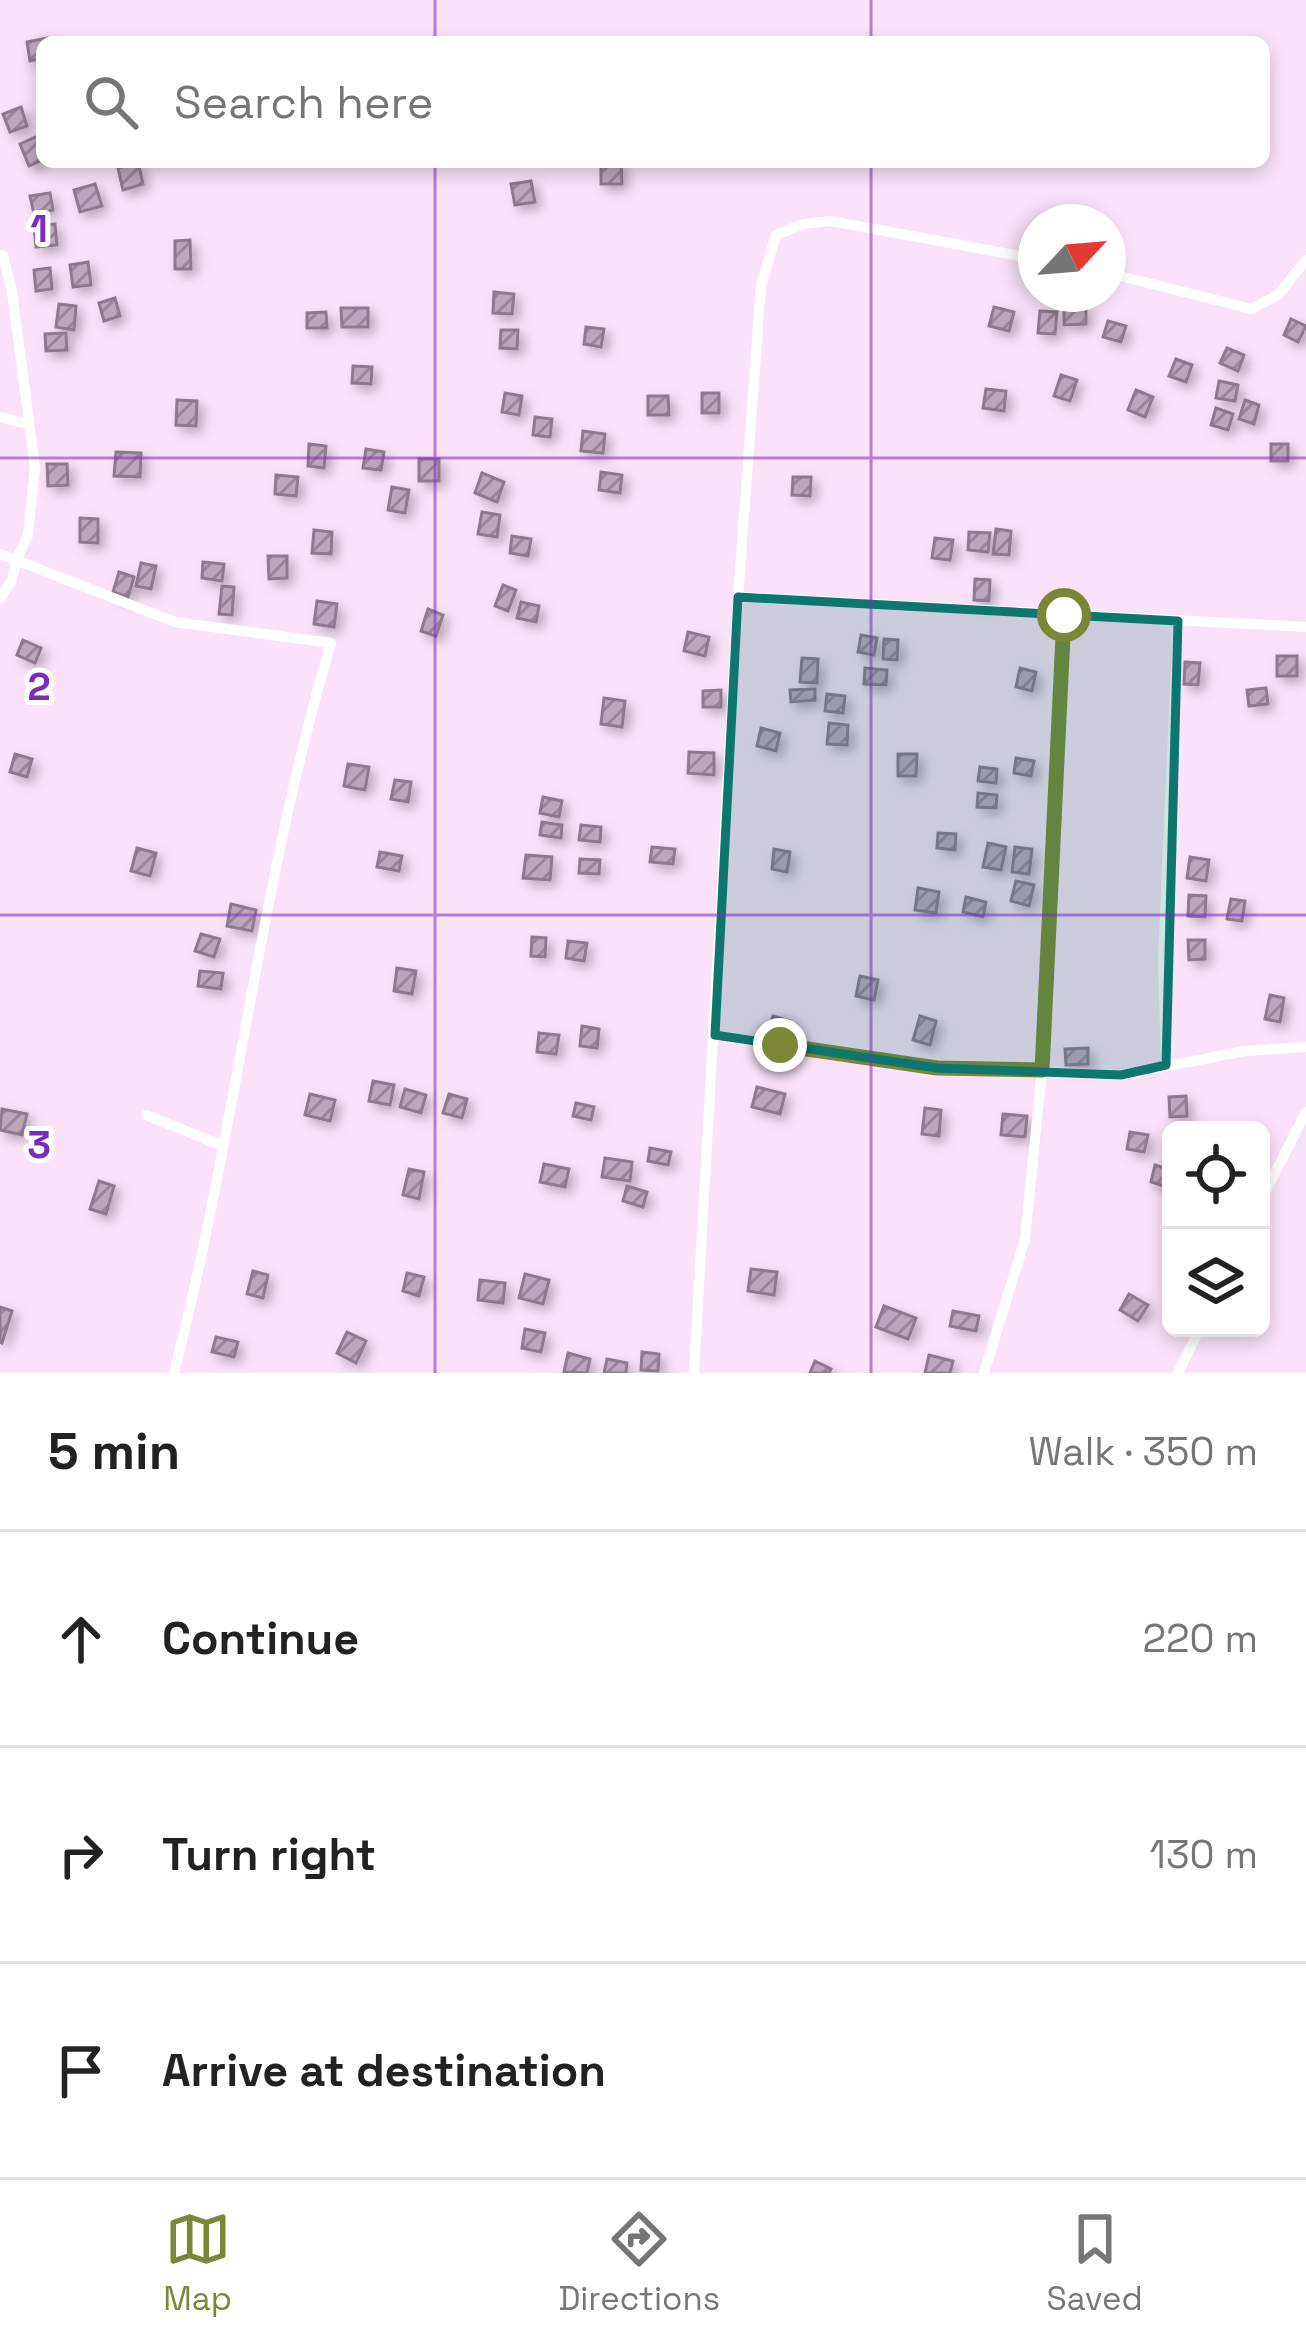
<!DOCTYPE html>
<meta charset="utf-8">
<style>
body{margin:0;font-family:"Space Grotesk",sans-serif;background:#f2f2f2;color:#222}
.controls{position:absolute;right:36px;bottom:36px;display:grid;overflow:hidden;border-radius:18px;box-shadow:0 6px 18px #0003}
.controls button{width:108px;height:108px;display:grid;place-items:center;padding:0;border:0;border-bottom:3px solid #e0e0e0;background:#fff;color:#222;font:60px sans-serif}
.compass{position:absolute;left:1018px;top:204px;width:108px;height:108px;border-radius:50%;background:#fff;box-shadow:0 6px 18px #0003;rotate:64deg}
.stop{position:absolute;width:36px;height:36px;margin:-27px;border:9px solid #7b8735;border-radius:50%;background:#fff}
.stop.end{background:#7b8735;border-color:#fff;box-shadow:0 3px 12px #0008}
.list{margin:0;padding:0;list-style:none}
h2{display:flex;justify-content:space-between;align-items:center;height:156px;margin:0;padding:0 48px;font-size:51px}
h2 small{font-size:39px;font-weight:400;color:#767676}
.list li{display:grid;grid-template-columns:78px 1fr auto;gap:36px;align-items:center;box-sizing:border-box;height:216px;padding:0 48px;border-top:3px solid #e0e0e0}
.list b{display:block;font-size:45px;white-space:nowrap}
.list em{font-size:39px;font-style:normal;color:#767676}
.icon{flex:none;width:66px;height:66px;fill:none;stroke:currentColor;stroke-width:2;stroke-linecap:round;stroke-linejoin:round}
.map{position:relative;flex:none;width:1306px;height:1373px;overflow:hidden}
.search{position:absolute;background:#fff;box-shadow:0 6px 18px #0003;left:36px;right:36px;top:36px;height:132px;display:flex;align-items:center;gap:30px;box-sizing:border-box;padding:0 42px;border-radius:18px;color:#767676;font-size:45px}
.sheet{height:804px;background:#fff}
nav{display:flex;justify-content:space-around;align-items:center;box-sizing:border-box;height:168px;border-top:3px solid #e0e0e0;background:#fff;font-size:33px;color:#767676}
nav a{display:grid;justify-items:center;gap:6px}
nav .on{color:#7b8735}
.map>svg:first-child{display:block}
.building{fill:url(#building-hatch);stroke:#8e798d;stroke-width:3;filter:url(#shadow)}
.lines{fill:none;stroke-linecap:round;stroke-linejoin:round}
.minor{stroke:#fff;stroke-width:10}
.route{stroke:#7b8735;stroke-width:15}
.marked{fill:#0f766e;fill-opacity:0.2;stroke:#0f766e;stroke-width:9;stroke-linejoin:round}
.grid{fill:none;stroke:#7b2cbf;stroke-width:3;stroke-opacity:0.55}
.grid-label{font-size:39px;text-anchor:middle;font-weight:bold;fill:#7b2cbf;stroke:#fff;stroke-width:10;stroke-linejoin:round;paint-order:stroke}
</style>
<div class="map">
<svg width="1306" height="1373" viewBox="0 0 1306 1373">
<defs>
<pattern id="building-hatch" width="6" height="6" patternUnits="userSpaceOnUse" patternTransform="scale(3)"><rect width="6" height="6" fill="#bca6bb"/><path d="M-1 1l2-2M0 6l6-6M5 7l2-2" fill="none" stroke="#998698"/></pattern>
<filter id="shadow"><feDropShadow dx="5.5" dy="5.5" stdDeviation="6" flood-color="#0004"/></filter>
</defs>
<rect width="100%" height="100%" fill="#fae3f9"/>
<g class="building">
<polygon points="47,38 48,42 42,42 42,58 30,61 27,42"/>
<polygon points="21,107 27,126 10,132 3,114"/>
<polygon points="40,135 42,160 29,166 20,144"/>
<polygon points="138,162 143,184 123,190 118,168"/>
<polygon points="601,163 621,163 622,184 601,184"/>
<polygon points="531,181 535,202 515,205 511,184"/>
<polygon points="95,184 102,206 80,212 74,190"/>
<polygon points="50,193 53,210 34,214 30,196"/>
<polygon points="55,224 57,245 36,247 34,226"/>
<polygon points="190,240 191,269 175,269 175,241"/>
<polygon points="88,262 91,285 73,287 70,265"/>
<polygon points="50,268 52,289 36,291 34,270"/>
<polygon points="494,292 514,294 512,314 493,313"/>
<polygon points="115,298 120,316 104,321 99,303"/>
<polygon points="59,304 76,306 74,330 56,327"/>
<polygon points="994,307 1014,312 1009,331 989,326"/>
<polygon points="341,308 368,308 368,327 342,327"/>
<polygon points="1064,308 1086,308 1086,324 1064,325"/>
<polygon points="1040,311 1057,312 1055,334 1038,333"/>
<polygon points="326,312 327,328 307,328 307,313"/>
<polygon points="1291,319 1306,326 1298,342 1284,335"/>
<polygon points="1108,321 1126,326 1121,342 1103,337"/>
<polygon points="586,327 604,329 601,347 584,344"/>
<polygon points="501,330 518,330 517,349 500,348"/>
<polygon points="66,333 67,350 46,351 45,334"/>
<polygon points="1227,348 1244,355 1238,371 1220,363"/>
<polygon points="1176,359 1192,365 1186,382 1169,376"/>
<polygon points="353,366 372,367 371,384 352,383"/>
<polygon points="1061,375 1077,380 1070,401 1054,396"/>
<polygon points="1219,381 1238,385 1235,401 1216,398"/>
<polygon points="986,389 1006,391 1004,411 983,408"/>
<polygon points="1136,390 1153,397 1145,417 1128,410"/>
<polygon points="505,393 522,396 519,415 502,412"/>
<rect x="702" y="393" width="17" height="20"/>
<polygon points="648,396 668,396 669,415 648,415"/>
<polygon points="177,400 197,401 196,426 176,425"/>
<polygon points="1245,400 1259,405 1254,424 1239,419"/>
<polygon points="1216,408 1233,414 1228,430 1211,425"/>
<polygon points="535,417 552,419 550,437 533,435"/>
<polygon points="583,431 605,434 603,453 581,451"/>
<polygon points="309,444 326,446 324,468 308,466"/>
<rect x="1271" y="444" width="17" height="17"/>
<polygon points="366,449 384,452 381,470 363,468"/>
<polygon points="116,452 141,453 140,477 114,476"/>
<rect x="419" y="459" width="20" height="22"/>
<polygon points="47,464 67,464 68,485 48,486"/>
<polygon points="601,472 622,475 620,493 599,490"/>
<polygon points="482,473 504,482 497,502 475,493"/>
<polygon points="276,475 298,477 296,496 275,494"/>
<polygon points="793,477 811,477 810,496 792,495"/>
<polygon points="392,487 409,490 405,513 388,510"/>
<polygon points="482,512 500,515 497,537 478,534"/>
<polygon points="80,518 98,519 98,543 80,542"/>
<polygon points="996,529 1011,531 1009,555 993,554"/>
<polygon points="314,530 332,532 331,554 312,553"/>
<polygon points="969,532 990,533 988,552 968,550"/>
<polygon points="512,536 531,539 528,556 510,553"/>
<polygon points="935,538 953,540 950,560 932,558"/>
<polygon points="268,556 287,556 287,578 269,579"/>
<polygon points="203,562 224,564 222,581 202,578"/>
<polygon points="141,563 156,566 151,589 136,586"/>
<polygon points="119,572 134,577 128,597 113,592"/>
<polygon points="975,579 990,580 989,601 974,600"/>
<polygon points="503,585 516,590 508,611 495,606"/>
<polygon points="222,586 234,587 232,615 219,614"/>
<polygon points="317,601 337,604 334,627 314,624"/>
<polygon points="521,602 539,606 536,622 517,618"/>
<polygon points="428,609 443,615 436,636 421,631"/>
<polygon points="688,632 709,637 705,656 684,651"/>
<polygon points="861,635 877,638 874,655 858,652"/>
<polygon points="884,639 898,640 897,660 883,659"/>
<polygon points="23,640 41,648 35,663 17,655"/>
<rect x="1277" y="656" width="20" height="20"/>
<polygon points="802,658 818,659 817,683 800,682"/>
<polygon points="1185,662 1200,663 1198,685 1184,684"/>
<polygon points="865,668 887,670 886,685 864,684"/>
<polygon points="1020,668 1036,672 1032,691 1016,687"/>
<polygon points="1266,688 1268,704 1249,706 1247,690"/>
<polygon points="815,689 815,700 791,702 790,690"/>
<polygon points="721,690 721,707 703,707 703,691"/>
<polygon points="827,694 845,696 843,713 825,711"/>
<polygon points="604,698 625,701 622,727 601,724"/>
<polygon points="829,723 848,725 847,745 827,744"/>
<polygon points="761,728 780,733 776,751 757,746"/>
<polygon points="689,752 714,753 714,775 688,773"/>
<polygon points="15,754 32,759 27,777 10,772"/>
<polygon points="898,754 917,754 916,776 898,776"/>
<polygon points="1016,758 1034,761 1031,776 1014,773"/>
<polygon points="348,764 369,767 365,790 344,786"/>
<polygon points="980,767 997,769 996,783 978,781"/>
<polygon points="395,780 411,782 408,802 391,799"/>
<polygon points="978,793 997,795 996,808 977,807"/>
<polygon points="543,797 562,801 559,817 540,813"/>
<polygon points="542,822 562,825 561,838 540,835"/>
<polygon points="581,825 601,827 600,842 579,840"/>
<polygon points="938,833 956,834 955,850 937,848"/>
<polygon points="988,843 1006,847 1001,870 983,867"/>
<polygon points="652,847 675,849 673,864 650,862"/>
<polygon points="1015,847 1032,849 1029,874 1012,872"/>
<polygon points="137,848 156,853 150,876 131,871"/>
<polygon points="774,849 790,852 787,872 772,869"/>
<polygon points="380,852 402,856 399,871 377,867"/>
<polygon points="526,855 552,857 550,880 523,878"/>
<polygon points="1190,857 1209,860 1206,881 1187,878"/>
<polygon points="580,859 600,860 599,874 579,873"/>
<polygon points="1016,881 1034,885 1029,906 1011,901"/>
<polygon points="918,888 939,892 936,913 915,910"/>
<polygon points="1189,895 1206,896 1205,917 1188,916"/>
<polygon points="966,897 986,902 983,917 963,912"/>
<polygon points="1231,899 1245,901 1242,921 1227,919"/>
<polygon points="231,904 256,910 252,931 227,926"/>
<polygon points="201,934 220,939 214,957 195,951"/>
<polygon points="532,937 546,938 545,957 531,956"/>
<polygon points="1188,940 1205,940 1205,959 1189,960"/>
<polygon points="568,941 587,943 584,961 566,958"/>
<polygon points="397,968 416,971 412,994 394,991"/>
<polygon points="200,971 223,973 221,989 198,986"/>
<polygon points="860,976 878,980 874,1000 856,996"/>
<polygon points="1270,995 1284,998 1280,1022 1265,1019"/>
<polygon points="773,1016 790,1021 785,1035 769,1029"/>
<polygon points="920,1016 936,1021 930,1045 913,1040"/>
<polygon points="582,1026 599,1029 597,1048 580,1046"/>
<polygon points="539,1033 559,1035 556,1054 537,1052"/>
<polygon points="1088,1048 1088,1064 1066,1065 1065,1049"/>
<polygon points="373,1081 394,1085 390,1105 369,1101"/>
<polygon points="757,1087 785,1094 780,1114 752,1107"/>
<polygon points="405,1089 426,1095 421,1113 400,1107"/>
<polygon points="310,1094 335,1100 330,1121 305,1115"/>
<polygon points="449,1094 467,1099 462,1118 443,1113"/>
<polygon points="1186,1096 1187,1116 1170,1117 1169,1097"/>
<polygon points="576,1103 594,1107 591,1120 573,1116"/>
<polygon points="925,1108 941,1110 939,1136 922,1134"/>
<polygon points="2,1109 27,1114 22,1135 0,1130"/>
<polygon points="1003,1114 1027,1116 1025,1137 1001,1135"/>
<polygon points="1130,1132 1148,1135 1144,1152 1127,1149"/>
<polygon points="650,1148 671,1152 668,1165 648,1161"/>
<polygon points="605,1158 632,1162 630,1181 602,1177"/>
<polygon points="544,1164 569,1169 565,1187 540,1182"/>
<polygon points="1155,1165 1171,1170 1167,1187 1151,1182"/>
<polygon points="409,1169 424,1172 419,1199 403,1195"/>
<polygon points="99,1181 114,1186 106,1214 90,1209"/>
<polygon points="627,1186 647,1192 643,1207 623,1201"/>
<polygon points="751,1269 777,1272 774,1295 748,1291"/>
<polygon points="253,1271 268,1275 263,1298 247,1294"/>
<polygon points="407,1273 424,1277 419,1296 403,1291"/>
<polygon points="525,1274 549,1280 543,1304 519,1298"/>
<polygon points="480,1280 505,1283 503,1303 478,1300"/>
<polygon points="1129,1294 1148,1305 1138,1321 1120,1310"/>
<polygon points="884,1306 916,1318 908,1339 876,1327"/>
<polygon points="0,1307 12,1311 2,1343 0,1342"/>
<polygon points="953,1311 979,1316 976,1331 950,1326"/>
<polygon points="525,1329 545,1333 541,1352 522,1348"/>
<polygon points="347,1332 366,1341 356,1363 337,1353"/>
<polygon points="216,1337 238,1342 234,1357 212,1352"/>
<polygon points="642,1352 659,1354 658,1371 641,1370"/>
<polygon points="568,1353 590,1359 587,1373 564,1372"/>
<polygon points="929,1355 953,1361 950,1373 925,1373"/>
<polygon points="607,1359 627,1363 626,1373 604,1373"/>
<polygon points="815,1361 831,1369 829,1373 810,1373"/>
</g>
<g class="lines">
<g class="minor">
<polyline points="1108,273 1251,309 1278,295 1306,260"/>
<polyline points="0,417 28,424"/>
<path d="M0 554 175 622 331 643C260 882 236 1132 174 1373"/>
<polyline points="738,597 1306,627"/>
<polyline points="0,598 12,580 17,558 28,535 35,468 12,292 3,255"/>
<polyline points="715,1035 937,1068 1121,1075 1245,1051 1306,1047"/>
<polyline points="1166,1065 1163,959 1178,621"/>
<polyline points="146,1115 223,1146"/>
<polyline points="1261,1200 1306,1112"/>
<polyline points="694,1373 738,597 761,286 776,235 803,224 831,221 1036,259"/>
<polyline points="984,1373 1025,1239 1042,1070 1064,615"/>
<polyline points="1178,1373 1200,1328"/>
</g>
</g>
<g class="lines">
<polyline class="route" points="780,1045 937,1068 1042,1070 1064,615"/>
</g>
<path class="marked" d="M738 597 1178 621 1166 1065 1121 1075 937 1068 715 1035Z"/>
<path class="grid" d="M435 0V42M871 0V42M435 162V1373M871 162V1373M0 458H1306M0 915H1306"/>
<g class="grid-label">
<text x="39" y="242">1</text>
<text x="39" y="700">2</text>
<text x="39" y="1158">3</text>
</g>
</svg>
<div class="controls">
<button><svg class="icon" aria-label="locate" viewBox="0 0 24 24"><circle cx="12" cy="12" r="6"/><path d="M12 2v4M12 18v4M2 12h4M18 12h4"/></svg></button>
<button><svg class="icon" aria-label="layers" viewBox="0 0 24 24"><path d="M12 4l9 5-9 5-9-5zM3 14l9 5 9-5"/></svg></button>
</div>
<svg class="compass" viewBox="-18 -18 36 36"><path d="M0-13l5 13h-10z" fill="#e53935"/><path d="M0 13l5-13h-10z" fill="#767676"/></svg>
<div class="stop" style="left:1064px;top:615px"></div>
<div class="stop end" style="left:780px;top:1045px"></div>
<div class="search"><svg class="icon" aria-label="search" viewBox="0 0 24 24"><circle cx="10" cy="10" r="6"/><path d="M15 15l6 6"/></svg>Search here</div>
</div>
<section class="sheet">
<h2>5 min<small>Walk · 350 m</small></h2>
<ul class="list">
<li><svg class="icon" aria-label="ahead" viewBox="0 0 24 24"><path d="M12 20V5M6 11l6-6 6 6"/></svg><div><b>Continue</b></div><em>220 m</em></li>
<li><svg class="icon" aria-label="right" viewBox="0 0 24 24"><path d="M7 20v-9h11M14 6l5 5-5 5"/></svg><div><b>Turn right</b></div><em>130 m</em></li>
<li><svg class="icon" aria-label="arrive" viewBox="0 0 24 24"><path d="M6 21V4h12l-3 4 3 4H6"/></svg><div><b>Arrive at destination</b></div></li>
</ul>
</section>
<nav>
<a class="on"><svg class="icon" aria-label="map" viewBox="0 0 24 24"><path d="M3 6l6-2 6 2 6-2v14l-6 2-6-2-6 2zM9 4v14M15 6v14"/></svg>Map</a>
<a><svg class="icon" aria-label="directions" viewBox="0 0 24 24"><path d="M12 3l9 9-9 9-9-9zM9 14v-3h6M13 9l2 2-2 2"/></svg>Directions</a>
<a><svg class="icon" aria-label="saved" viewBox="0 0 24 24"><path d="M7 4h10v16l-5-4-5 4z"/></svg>Saved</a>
</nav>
